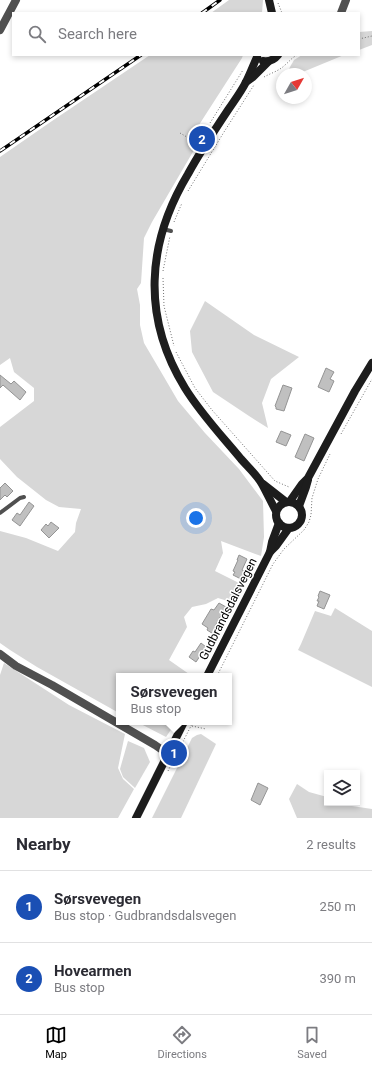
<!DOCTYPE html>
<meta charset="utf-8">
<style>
body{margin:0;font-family:Roboto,sans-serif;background:#f7f7f7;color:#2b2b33}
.controls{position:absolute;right:12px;bottom:12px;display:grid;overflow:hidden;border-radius:0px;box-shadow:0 2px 6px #0003}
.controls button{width:36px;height:36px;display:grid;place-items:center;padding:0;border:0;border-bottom:1px solid #e1e1e2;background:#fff;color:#2b2b33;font:20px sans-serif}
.compass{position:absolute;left:276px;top:68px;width:36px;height:36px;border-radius:50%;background:#fff;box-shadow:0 2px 6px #0003;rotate:51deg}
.you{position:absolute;left:196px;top:518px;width:14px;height:14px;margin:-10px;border:3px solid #fff;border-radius:50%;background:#1a73e8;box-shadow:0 0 0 6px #1a73e833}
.badge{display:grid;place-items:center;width:26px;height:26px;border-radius:50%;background:#000;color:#fff;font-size:13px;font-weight:700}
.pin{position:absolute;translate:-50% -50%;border:2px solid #fff;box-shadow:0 1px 4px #0006}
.popup{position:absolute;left:116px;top:673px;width:116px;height:52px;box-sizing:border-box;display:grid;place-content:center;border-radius:0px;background:#fff;filter:drop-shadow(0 1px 3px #0005);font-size:13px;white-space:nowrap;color:#7c7c81}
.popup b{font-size:15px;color:#2b2b33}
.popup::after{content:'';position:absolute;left:50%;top:100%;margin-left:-8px;border:8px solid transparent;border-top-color:#fff}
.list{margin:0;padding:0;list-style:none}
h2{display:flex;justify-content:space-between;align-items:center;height:52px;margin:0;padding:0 16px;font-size:17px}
h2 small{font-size:13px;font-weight:400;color:#7c7c81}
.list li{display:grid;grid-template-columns:26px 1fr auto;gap:12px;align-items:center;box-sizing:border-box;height:72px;padding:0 16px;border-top:1px solid #e1e1e2}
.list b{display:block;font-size:15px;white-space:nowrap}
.list p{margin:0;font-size:13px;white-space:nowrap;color:#7c7c81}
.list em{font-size:13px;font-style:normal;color:#7c7c81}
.icon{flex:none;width:22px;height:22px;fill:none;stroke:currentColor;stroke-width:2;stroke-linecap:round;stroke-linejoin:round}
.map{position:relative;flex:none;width:372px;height:818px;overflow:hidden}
.search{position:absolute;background:#fff;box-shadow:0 2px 6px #0003;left:12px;right:12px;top:12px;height:44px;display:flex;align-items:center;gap:10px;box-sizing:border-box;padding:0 14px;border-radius:0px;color:#7c7c81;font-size:15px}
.sheet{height:196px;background:#fff}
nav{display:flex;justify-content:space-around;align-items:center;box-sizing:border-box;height:56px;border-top:1px solid #e1e1e2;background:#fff;font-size:11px;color:#7c7c81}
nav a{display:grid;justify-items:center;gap:2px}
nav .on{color:#000}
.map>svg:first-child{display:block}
.green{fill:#d7d7d7}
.building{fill:#c0c0c0;stroke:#949494}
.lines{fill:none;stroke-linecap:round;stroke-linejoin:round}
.path{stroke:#727272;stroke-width:1;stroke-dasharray:1 2;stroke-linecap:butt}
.service{stroke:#505050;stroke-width:4}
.minor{stroke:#505050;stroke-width:8}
.secondary{stroke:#1d1d1d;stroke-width:8}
.rail-casing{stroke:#000;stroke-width:3.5}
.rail{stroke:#fff;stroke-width:2;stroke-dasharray:6;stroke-linecap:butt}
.labels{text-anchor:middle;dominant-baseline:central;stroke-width:3;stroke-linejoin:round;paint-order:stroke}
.street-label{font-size:12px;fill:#000;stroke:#fff}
</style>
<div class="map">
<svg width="372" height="818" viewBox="0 0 372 818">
<rect width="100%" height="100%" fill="#fff"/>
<g class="green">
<polygon points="229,0 263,0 262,13 211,13"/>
<polygon points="372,31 372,45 359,50 359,32"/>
<polygon points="150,55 243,55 242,58 188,142 194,150 152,222 144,238 141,283 137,289 140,305 140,325 144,343 164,377 178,401 205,433 239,469 263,501 264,537 261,556 221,541 223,553 215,571 243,585 234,603 218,598 206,604 192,607 184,617 187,627 169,660 189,674 190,676 119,676 119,713 37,667 10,650 0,643 0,531 26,538 58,551 75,532 76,523 81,509 59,507 46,500 17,477 0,459 0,427 34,401 34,388 14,372 10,358 0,365 0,157 52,121"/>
<polygon points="302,55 344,55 298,74 286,74 294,60"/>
<polygon points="205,301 254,335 299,357 271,379 262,403 268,428 249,416 213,392 192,352 190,331"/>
<polygon points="335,608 372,631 372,687 298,650 301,644 315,611 331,616"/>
<polygon points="4,663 69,705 125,734 118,768 123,779 134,789 118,818 0,818 0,675"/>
<polygon points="137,722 176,722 166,737"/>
<polygon points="201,734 216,744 181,818 152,818 192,738 197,735"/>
<polygon points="128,741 144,748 150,762 135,788 123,777 120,769"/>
<polygon points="297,784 309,792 327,797 327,803 345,803 352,806 372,809 372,818 297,818 289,799"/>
</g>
<g class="building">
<polygon points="326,368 334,372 330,379 334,381 329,392 318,387"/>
<polygon points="0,375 11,384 14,381 26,392 20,400 3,385 0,388"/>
<polygon points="283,385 292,388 284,411 276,409 276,407 275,406"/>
<polygon points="281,431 291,435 286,446 276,442"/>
<polygon points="305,434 314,438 304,461 295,457"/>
<polygon points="5,483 13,491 7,497 5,495 0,500 0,488"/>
<polygon points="29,502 34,506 20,526 12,520 17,513 20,515"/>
<polygon points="51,522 59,528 49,538 41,530 46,524 48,526"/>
<polygon points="239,555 247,559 242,570 245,571 241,579 233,575 235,572 233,571 238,560 237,560"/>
<polygon points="320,591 330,595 324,609 317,606 319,601 317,601 319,597 318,596"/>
<polygon points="219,603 226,607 215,626 220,629 217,633 216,632 215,635 207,630 208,628 202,624 211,609 214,610"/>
<polygon points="201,643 206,647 196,662 189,657 193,651 195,652"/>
<polygon points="258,783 268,788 260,805 251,800"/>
</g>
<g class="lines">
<g class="path">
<polyline points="278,3 282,13"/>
<polyline points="359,39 372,36"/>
<path d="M264 77C271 73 279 71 285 65 290 61 292 57 298 55"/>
<polyline points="210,123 243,70"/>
<polyline points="180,133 192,140"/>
<polyline points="188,191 224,132 254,85"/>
<polyline points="174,222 182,203"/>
<polyline points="163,271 170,236"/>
<polyline points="163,278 164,306 174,346"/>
<polyline points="176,352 195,388 212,410 275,481 289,487"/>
<polyline points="341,434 372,379"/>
<polyline points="217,676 273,564 284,549 304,530 309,522 311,515 312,498 318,479 330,454"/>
<polyline points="192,726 206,729"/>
<polyline points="168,771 193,722"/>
</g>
<g class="service">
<polyline points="197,143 204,147"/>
<polyline points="163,229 171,231"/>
<polyline points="0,513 20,498 24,497"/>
</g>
<g class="minor">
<polyline points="341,13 346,0"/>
<polyline points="0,30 16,0"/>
<polyline points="0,654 16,666 52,685 155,745 168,754"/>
</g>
<g class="secondary">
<polyline points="269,0 272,13"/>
<path d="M257 57C253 66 250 74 246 82 241 92 234 101 228 110 214 131 200 152 188 174 146 244 142 318 185 388 201 414 222 436 241 459 248 467 257 475 262 484 267 493 271 502 276 511"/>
<path d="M263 61C270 62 274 60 278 55"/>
<polyline points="246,82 253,77 268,62"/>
<polyline points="263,484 286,502"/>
<polyline points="290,501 302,484 308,478 355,391 372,363"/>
<circle cx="289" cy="515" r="13"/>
<polyline points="299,506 306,487 308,480"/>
<polyline points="270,552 276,546 289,528"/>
<polyline points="207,676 270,552 272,542 279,523"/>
<polyline points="136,818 184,722"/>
</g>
<g class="rail-casing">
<g id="rail">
<polyline points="202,13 220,0"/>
<polyline points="0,151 141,55"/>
</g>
</g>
<use href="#rail" class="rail"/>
</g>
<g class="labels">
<g class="street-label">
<text transform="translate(228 609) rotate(-63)">Gudbrandsdalsvegen</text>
</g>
</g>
</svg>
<div class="controls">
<button><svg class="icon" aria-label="layers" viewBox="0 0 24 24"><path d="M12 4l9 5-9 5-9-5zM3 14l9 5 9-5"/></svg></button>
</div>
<svg class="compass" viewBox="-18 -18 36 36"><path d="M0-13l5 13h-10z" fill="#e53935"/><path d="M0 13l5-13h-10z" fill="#7c7c81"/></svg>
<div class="you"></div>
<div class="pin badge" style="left:174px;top:753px;background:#1a4fb4">1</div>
<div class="popup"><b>Sørsvevegen</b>Bus stop</div>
<div class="pin badge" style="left:202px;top:139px;background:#1a4fb4">2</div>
<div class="search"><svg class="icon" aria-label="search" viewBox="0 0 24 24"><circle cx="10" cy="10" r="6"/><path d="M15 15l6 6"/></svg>Search here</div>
</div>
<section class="sheet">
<h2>Nearby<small>2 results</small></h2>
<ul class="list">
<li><span class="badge" style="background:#1a4fb4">1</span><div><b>Sørsvevegen</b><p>Bus stop · Gudbrandsdalsvegen</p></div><em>250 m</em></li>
<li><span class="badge" style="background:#1a4fb4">2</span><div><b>Hovearmen</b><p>Bus stop</p></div><em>390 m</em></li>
</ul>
</section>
<nav>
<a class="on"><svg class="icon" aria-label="map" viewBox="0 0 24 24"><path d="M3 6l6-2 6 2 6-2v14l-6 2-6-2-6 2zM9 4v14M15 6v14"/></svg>Map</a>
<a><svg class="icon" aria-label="directions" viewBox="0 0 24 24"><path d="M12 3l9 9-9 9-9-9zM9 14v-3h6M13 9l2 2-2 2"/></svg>Directions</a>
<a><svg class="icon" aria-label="saved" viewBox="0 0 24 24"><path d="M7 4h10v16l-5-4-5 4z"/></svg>Saved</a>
</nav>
